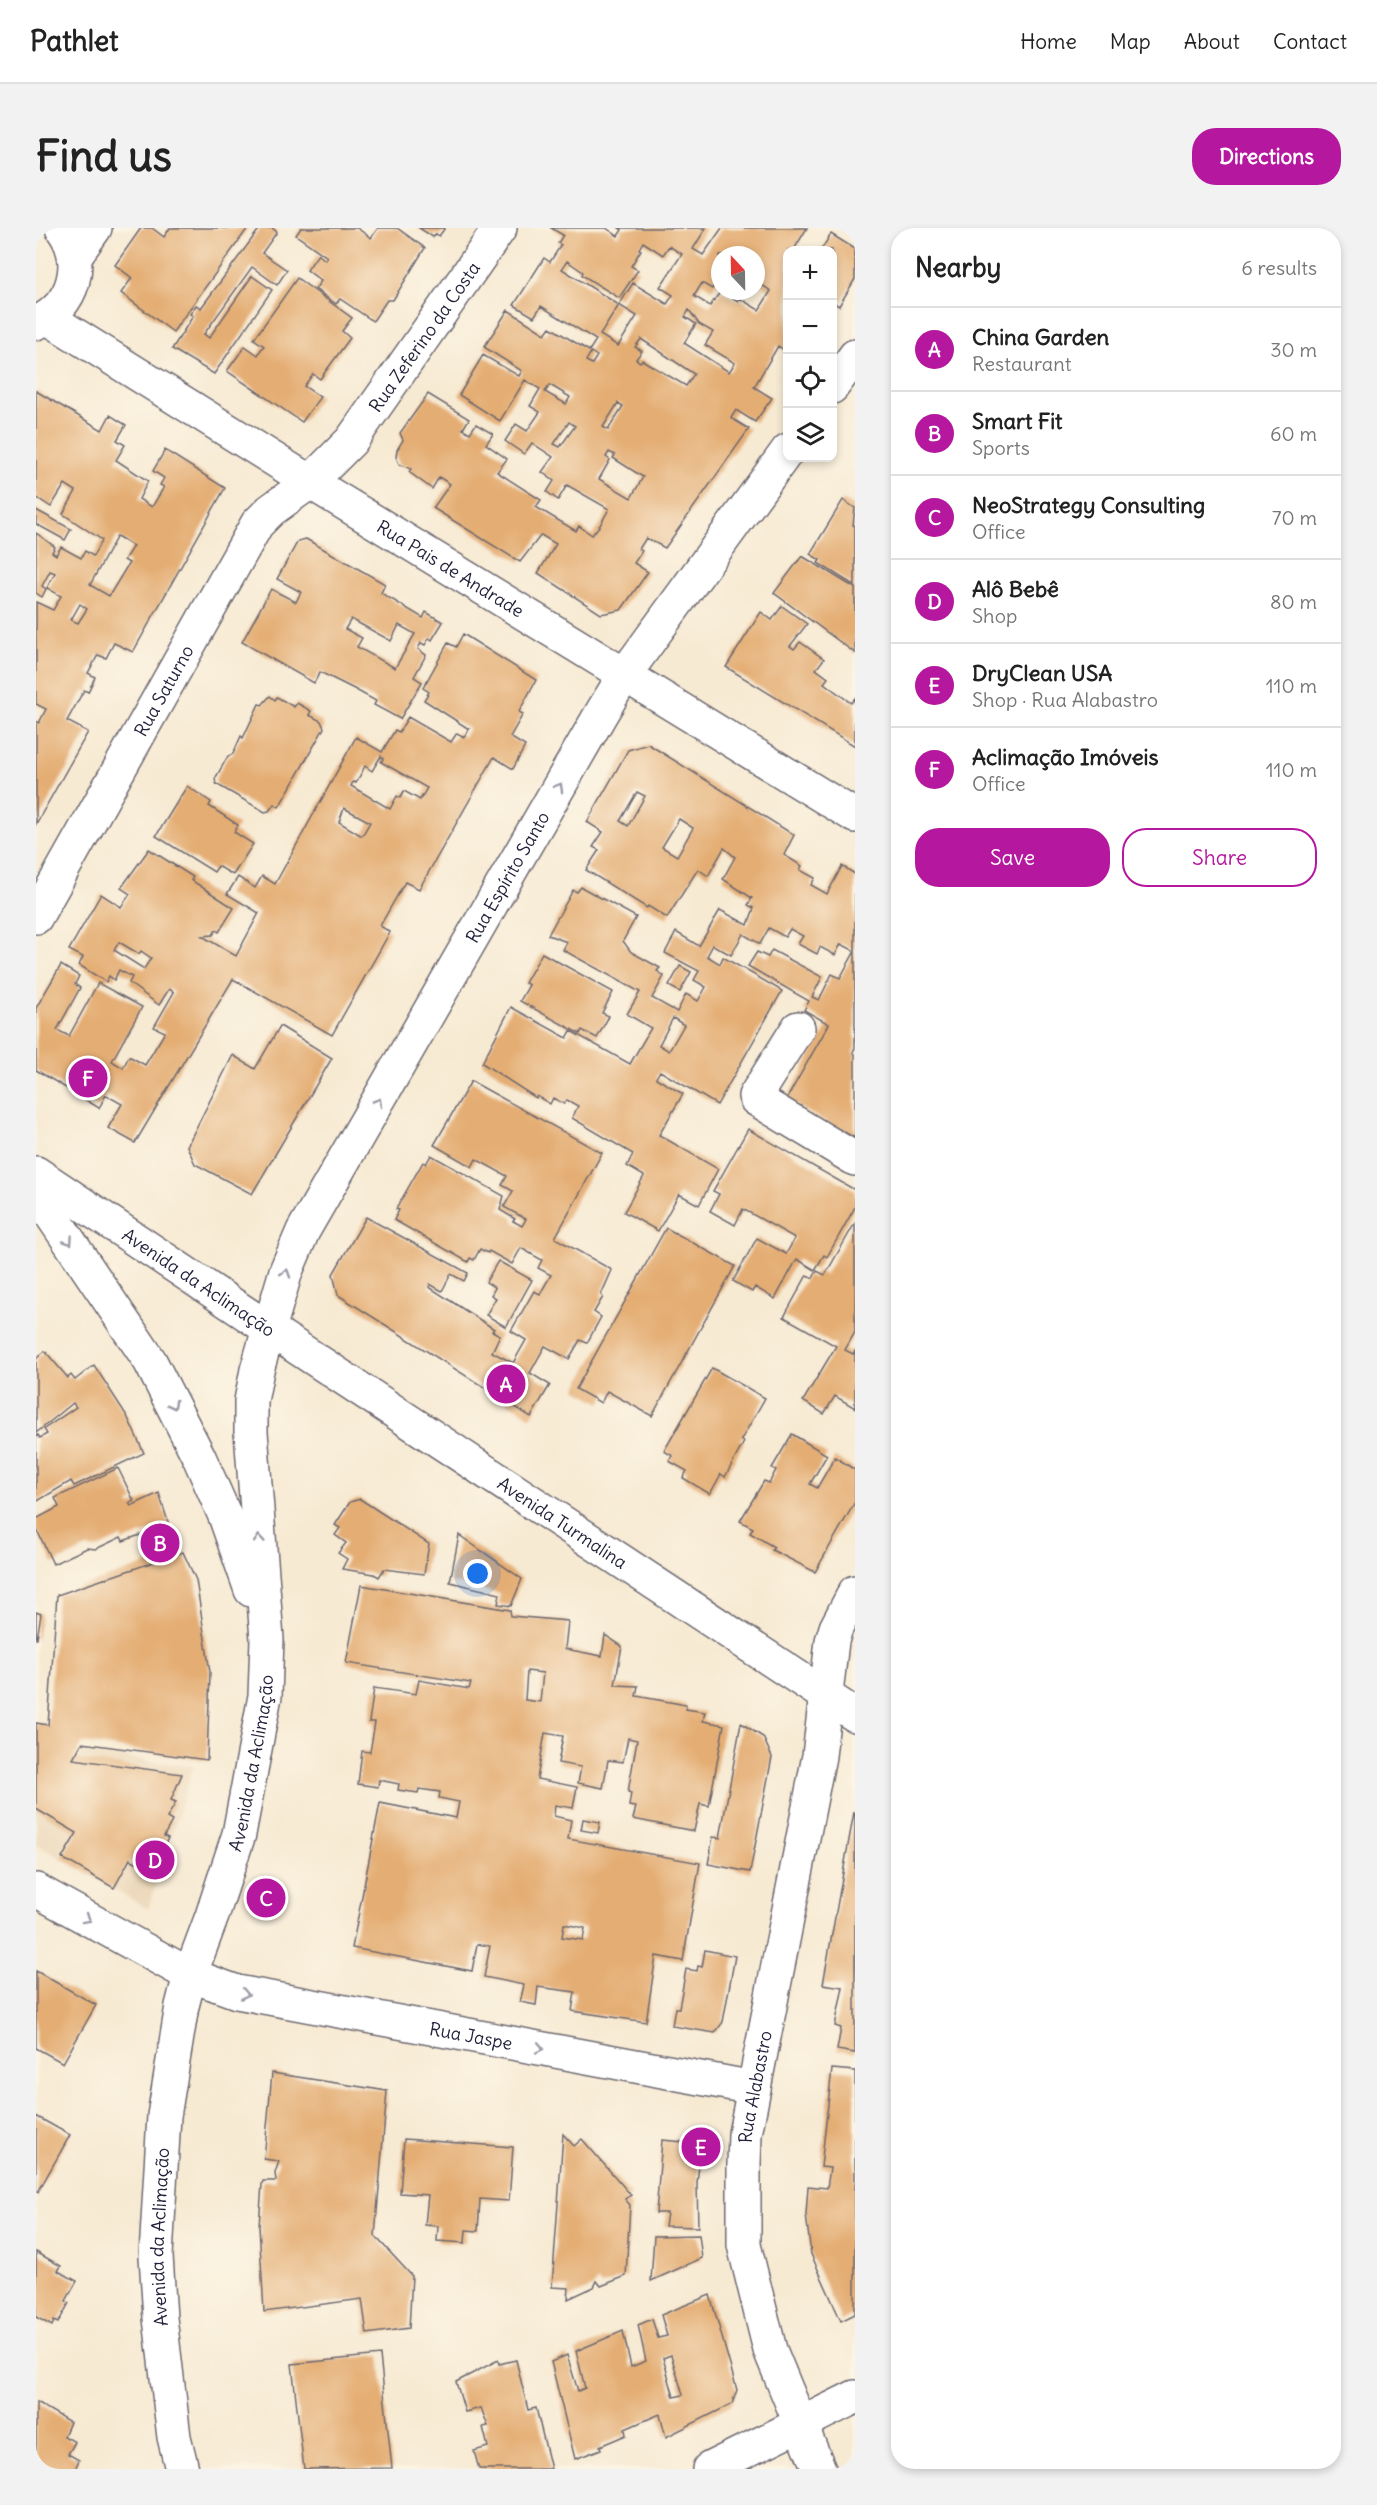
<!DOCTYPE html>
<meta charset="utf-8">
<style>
body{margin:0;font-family:Delius,sans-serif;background:#f2f2f2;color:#222}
.controls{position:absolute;right:18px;top:18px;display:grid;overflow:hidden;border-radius:12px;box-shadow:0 3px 9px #0003}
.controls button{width:54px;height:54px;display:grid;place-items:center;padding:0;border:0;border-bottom:2px solid #e0e0e0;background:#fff;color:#222;font:30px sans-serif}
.compass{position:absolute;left:675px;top:18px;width:54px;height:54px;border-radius:50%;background:#fff;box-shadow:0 3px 9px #0003;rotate:338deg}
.you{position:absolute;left:442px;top:1346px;width:21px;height:21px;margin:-15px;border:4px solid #fff;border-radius:50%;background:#1a73e8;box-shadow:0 0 0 9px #1a73e833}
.badge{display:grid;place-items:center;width:39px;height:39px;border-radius:50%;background:#b5179e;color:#fff;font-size:20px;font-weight:700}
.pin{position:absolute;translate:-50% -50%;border:3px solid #fff;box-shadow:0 2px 6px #0006}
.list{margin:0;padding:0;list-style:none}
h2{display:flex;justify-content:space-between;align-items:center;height:78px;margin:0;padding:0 24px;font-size:26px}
h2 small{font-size:20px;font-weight:400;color:#767676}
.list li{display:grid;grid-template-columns:39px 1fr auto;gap:18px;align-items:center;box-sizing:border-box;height:84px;padding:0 24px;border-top:2px solid #e0e0e0}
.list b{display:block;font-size:22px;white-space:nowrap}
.list p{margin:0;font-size:20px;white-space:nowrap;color:#767676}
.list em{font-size:20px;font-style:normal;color:#767676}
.actions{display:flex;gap:12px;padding:18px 24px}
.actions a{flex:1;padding:14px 0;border:2px solid #b5179e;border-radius:24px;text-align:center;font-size:21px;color:#b5179e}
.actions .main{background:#b5179e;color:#fff}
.icon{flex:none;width:33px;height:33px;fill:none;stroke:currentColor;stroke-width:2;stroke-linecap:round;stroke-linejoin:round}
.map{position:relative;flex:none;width:819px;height:2241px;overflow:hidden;border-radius:24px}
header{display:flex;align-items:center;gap:36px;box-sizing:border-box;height:84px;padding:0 30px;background:#fff;border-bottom:2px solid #e0e0e0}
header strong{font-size:28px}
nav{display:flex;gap:33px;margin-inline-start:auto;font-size:21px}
.intro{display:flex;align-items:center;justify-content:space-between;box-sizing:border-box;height:144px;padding:0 36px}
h1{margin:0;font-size:42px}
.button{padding:15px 27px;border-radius:24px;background:#b5179e;color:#fff;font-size:21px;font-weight:700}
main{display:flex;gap:36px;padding:0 36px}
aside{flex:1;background:#fff;border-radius:24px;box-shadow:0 3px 9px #0003}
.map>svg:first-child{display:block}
.built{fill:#ecd8ba}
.building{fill:#e4ad73;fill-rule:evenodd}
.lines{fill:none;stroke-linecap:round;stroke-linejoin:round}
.minor-casing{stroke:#6d6870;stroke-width:36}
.minor{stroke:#fff;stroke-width:33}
.oneway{stroke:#9c9ca7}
.labels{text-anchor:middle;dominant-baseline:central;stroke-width:6;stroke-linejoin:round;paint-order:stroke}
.street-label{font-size:18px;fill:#22223b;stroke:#fcf5e5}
</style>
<header>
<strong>Pathlet</strong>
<nav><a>Home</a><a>Map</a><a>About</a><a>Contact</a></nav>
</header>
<div class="intro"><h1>Find us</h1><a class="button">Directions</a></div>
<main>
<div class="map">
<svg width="819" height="2241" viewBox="0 0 819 2241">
<rect width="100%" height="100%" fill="#fcf5e5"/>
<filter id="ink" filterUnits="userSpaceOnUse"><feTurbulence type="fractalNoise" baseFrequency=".0167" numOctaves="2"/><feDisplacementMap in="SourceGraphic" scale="12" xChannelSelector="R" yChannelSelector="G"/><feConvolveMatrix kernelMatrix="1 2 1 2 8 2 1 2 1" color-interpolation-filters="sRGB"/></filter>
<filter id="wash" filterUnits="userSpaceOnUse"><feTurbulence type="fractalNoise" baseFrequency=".008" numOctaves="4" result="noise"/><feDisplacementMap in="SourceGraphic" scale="24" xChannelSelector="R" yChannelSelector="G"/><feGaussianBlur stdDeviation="1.35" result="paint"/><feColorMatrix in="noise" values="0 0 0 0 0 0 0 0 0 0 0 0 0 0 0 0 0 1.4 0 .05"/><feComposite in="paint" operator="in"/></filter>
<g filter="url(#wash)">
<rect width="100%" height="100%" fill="#f7ead3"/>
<polygon class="built" points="0,1495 54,1502 41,1524 157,1539 112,1681 0,1616"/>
<g id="blocks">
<g class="building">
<polygon points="105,0 116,0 128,9 134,0 212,0 137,104 85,65 96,50 79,37"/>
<polygon points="224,0 236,0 241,4 226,25 251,42 241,57 216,39 168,106 173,110 216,48 236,62 178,146 136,121 157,88 154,86 160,77 165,80"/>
<polygon points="265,0 321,0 335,10 342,0 361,0 389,20 357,72 351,72 337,93 304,71 300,76 279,61 285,53 271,42 282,26 289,32 291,29 260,7"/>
<polygon points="383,0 409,0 403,8 400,6 397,9"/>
<path d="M515 0H570L582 8 586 2 583 0H670L657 21 667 27 686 0H771L759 20 763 22H752V115L748 122 742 118 718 159 736 170 719 194 700 182 695 190 713 201 629 320 610 310 603 321 606 323 598 335 612 344 585 382 565 386 502 345 520 316 505 307 484 334 397 280 414 256 403 249 396 261 373 244 375 241 363 236 360 229 361 222 367 212 364 205 392 166 433 191 427 201 434 205 440 196 457 206 450 216 471 231 461 244 505 272 500 279 540 303 543 298 556 307 564 297 573 281 531 257 522 272 511 264 518 253 506 244 517 229 496 215 488 226 469 213 480 196 491 203 504 184 494 178 504 161 489 152 464 193 423 167 447 127 483 148 486 143 448 119 472 82 509 106 514 99 553 123 560 112 505 78 498 89 478 77 508 30 514 34 525 17 522 15 527 7ZM607 14 627 27 633 18 646 26 624 59 637 67 631 76 597 55 583 77 601 88 582 118 564 107 583 77 526 41 531 33 547 44 546 47 583 70 602 42 595 38 605 22 603 21ZM684 27H720V53L735 63 723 82 703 70 702 73 685 63 674 78 658 68 666 55 676 61 684 49ZM653 82 663 96 677 104 669 117 699 135 693 144 648 115 660 96 649 89ZM605 111 658 146 650 158 606 132 604 134 600 131 606 123 599 119ZM555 124 561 128 556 136 550 133ZM514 157 534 169 530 176 509 164ZM582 175 587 178 572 202 567 199ZM533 194 539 198 524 219 518 216ZM573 224 579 227 577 230 607 249 595 270 563 251 574 232 570 229Z"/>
<polygon points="795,6 819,21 819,51 803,78 796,74 796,22 785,22"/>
<polygon points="261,50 316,90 306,103 314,110 284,151 277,146 268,158 284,169 266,194 191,143 209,118 222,127 224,123 228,118 218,111"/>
<path d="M0 163 66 202 74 187 90 197 81 212 89 217 80 232 112 253 103 271 116 279 128 259 124 257 128 250 117 243 129 222 189 260 97 424 78 415 70 430 62 427 52 445 59 449 52 464 48 462 31 493 52 504 0 596V493L3 495 10 481 0 476V374L17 382 25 368 11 360 19 345 14 343 6 358 10 361 6 369 0 365V305L19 319 16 324 20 327 25 319 45 330 49 323 57 328 66 312 27 286 40 263 29 256 15 279 0 269ZM81 308 97 318 88 332 93 335 73 368 54 357ZM44 376 51 381 42 395 35 392Z"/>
<polygon points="807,272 819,280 817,297 819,298 819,358 782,335 784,332 774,326"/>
<polygon points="0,282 35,301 29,312 0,296"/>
<path d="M270 311 349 356 345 365 387 390 390 384 407 394 396 412 393 410 389 417 385 415 382 421 390 427 378 449 386 454 364 491 338 477 340 473 318 461 284 444 278 455 206 414 235 361 260 374 265 364 241 351 262 313ZM315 391 355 413 363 397 379 406 359 440 321 419 326 410 309 401Z"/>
<polygon points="766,328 819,360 819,425 738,365"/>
<polygon points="746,378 771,396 754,418 758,421 764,414 788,431 780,441 792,450 788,455 815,475 819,470 819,518 690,439 725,384 736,392"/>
<path d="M427 406 500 452 483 484 487 486 474 509 489 518 477 541 458 529 383 661 369 654 344 698 354 704 296 807 197 751 99 915 72 900 86 876 70 867 63 880 0 842V780L25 737 43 748 39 756 44 760 21 802 33 808 62 755 106 779 76 833 87 840 93 828 109 837 129 804 118 799 138 764 133 761 123 777 93 755 96 749 83 742 78 752 73 748 70 754 43 737 47 729 33 722 65 666 85 679 94 666 85 660 113 621 157 649 155 652 198 680 183 704 180 702 177 707 166 708 200 728 223 685 191 666 202 649 219 660 226 648 239 656 320 509 346 524 359 502 363 504 372 489 415 514 421 505 428 509 433 501 388 472 393 464 387 460 412 415 420 419ZM345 528 347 531 345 534 391 560 384 572 368 563 364 570 361 568 354 581 315 558 317 554 320 555 329 538 336 543ZM308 580 334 594 326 608 303 594ZM83 714 103 726 105 723 115 730 108 741 78 722Z"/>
<polygon points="234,468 239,472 241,469 258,479 261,475 275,483 273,487 285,493 288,500 243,579 238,576 233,583 229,584 180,556 179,551 192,528 197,526 205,508 207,510 223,476 226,477"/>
<path d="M612 516 758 607 748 627 766 638 764 642 779 650 775 657 791 666 806 638 819 646V820L817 824 819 826V910L750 872 793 796 768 782 773 773 712 738 721 724 732 729 736 722 786 749 776 769 783 772 796 746 804 750 819 723 805 716 799 727 784 719 781 726 762 716 767 708 754 701 749 709 733 700 724 716 707 706 695 727 677 717 671 728 684 736 687 729 746 763 681 877 624 843 620 850 647 866 623 907 682 941 663 977 643 966 622 1003 588 984 608 948 591 938 597 926 536 890 542 878 531 872 528 876 517 870 514 876 501 868 500 870 446 835 475 779 531 810 535 803 594 836 615 800 591 786 604 764 527 722 531 714 512 707 537 662 541 664 545 659 600 689 587 713 595 724 624 740 621 743 628 748 616 770 641 784 650 766 662 773 670 759 658 752 663 743 629 725 640 704 663 718 684 682 712 697 718 680 712 677 716 670 687 651 699 629 688 620 672 648 662 641 631 690 612 678 611 680 550 642 563 622 557 619 567 604 551 594 592 522ZM601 564 609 568 592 598 584 593ZM643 591 657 600 641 628 626 619ZM637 790 648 797 633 823 623 817Z"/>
<polygon points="151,558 175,574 173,578 202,597 198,604 217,616 197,647 182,638 178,644 120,608"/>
<polygon points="506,725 577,764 566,785 573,788 561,810 546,802 544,806 484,773 493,757 489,755"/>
<polygon points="644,738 655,744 644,764 633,758"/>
<polygon points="244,798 296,830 216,966 159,936 151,918 197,827 219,841"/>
<polygon points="435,853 566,925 519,1010 576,1042 565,1067 567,1069 558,1084 565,1089 551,1115 544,1112 533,1131 509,1118 494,1145 514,1157 495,1189 302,1067 297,1046 330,989 432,1045 428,1053 415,1046 406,1063 394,1056 393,1059 458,1101 456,1103 464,1107 456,1124 477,1135 490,1112 475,1103 498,1063 504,1066 515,1047 502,1040 506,1032 485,1020 476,1036 453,1023 452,1025 444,1021 438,1032 434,1030 432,1034 358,992 363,982 360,981 387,934 390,936 395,927 468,968 464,982 479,991 477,993 486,998 490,991 468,979 477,963 466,957 471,948 440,931 436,939 398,917"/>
<polygon points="712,901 819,962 819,979 791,1029 788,1027 779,1042 761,1031 739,1071 719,1059 716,1064 697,1053 721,1010 750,1026 759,1010 707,981 699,997 674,983 683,966 677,963"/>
<polygon points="819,995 819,1104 809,1122 817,1126 819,1123 819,1180 799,1168 788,1186 767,1173 800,1118 748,1089 771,1047 777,1050 781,1043 789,1047"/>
<polygon points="630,1000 699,1038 616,1188 571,1163 565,1175 540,1161"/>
<polygon points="462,1033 496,1052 470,1099 450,1087 460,1070 455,1067 459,1060 450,1054"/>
<polygon points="9,1123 32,1150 35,1147 39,1152 58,1137 91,1188 108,1225 38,1258 35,1253 0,1274 0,1209 2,1207 4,1210 11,1206 8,1201 40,1179 37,1175 0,1205 0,1131"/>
<polygon points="676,1140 729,1170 705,1212 708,1214 689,1249 685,1246 674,1266 647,1250 651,1243 633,1233 637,1228 628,1223"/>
<polygon points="756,1206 791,1227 774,1256 781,1260 799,1229 819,1242 819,1274 779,1344 736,1322 738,1319 714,1305 717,1300 704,1293 728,1253 733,1255 740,1242 736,1240"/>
<polygon points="82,1240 98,1273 93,1275 95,1278 123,1265 133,1297 87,1313 85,1309 60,1321 51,1320 17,1336 0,1300 0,1291 23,1279 19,1270"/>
<polygon points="324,1271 393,1316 388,1346 348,1341 343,1349 338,1346 306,1341 311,1331 302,1325 310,1315 299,1307 304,1300 299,1297 314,1274"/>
<polygon points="423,1307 486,1351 475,1378 462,1376 464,1366 414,1354"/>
<polygon points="147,1324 160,1352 174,1444 171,1532 46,1515 37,1531 146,1546 135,1572 140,1574 131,1590 136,1593 128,1608 132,1610 123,1627 127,1630 120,1644 94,1631 78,1660 26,1630 41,1605 0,1581 0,1495 12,1497 21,1367"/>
<path d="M325 1357 474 1382 475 1388 532 1393 529 1421 566 1428 569 1407 586 1418 579 1457 602 1458 600 1468 650 1477V1481L669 1484 667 1493 688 1497 673 1578 664 1576 658 1603 597 1591 600 1579 593 1578 595 1565 592 1564 601 1512 592 1510 587 1534 572 1532 567 1560 542 1555 545 1539 522 1535 527 1508 509 1505 501 1551 541 1559 537 1580 519 1577 518 1588 535 1592 532 1611 664 1635 647 1733 620 1728 610 1794 536 1783 539 1764 502 1759 500 1777 484 1774 488 1757 448 1749 454 1718 441 1716 436 1743 316 1720 344 1575 420 1590 423 1574 403 1570 404 1564 383 1561 382 1565 362 1562 363 1556 343 1552 342 1559 322 1556 326 1523 334 1524 339 1494H333L338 1460 380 1466 383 1452 433 1461 435 1455 310 1435ZM491 1443 507 1445 504 1474 489 1472ZM528 1696 549 1700 547 1712 526 1709Z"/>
<polygon points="0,1384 5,1386 1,1411 0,1411"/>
<polygon points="705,1495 727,1509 736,1529 714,1644 672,1636 677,1609 684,1610"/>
<polygon points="818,1584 819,1585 819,1825 801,1822 805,1800 799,1798 807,1759 787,1756"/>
<polygon points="547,1591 564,1594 562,1605 545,1602"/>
<polygon points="669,1722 699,1728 687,1794 679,1805 636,1798 639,1780 643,1780 650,1741 661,1743 662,1738 666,1739"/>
<polygon points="0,1743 60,1777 27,1835 0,1820"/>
<polygon points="796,1841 819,1843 819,2086 805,2093 775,2026 770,1987 772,1958 791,1960 794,1940 785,1939"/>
<polygon points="236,1845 351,1863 339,2008 376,2048 373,2100 331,2106 326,2071 228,2084 223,1998 226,1956 227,1953 240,1953 239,1945 243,1933 228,1931"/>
<polygon points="0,1888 34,1907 2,1964 0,1963"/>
<polygon points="527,1906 538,1918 546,1911 595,1967 589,1971 594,1977 590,2048 565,2058 561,2053 558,2059 532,2071 533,2060 516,2059"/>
<polygon points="368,1911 477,1919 473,1973 444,1971 442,2003 430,2002 429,2015 401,2013 402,1998 389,1997 392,1967 364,1965"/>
<polygon points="626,1912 648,1914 647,1919 665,1920 661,1955 662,1999 629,1998 631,1985 620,1985"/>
<polygon points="663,2007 666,2030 615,2053 618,2008"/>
<polygon points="0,2024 25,2038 22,2043 41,2053 30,2073 33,2075 22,2095 18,2093 16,2098 0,2089"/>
<path d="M674 2067 701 2162 696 2176 630 2209 624 2186 589 2201 590 2207 564 2218 565 2221 539 2231 515 2134 531 2127 542 2163 549 2160 540 2123 587 2103 595 2139 610 2133 602 2097 616 2091 622 2110 631 2108 625 2087ZM635 2127 647 2167 638 2169 627 2130Z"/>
<polygon points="344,2127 356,2240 268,2241 256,2136"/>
<polygon points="462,2132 463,2136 480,2132 492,2182 500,2180 515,2241 443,2241 438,2223 452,2219 447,2199 452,2198 445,2180 429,2184 420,2154"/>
<polygon points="0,2174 34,2194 28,2208 39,2214 32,2226 43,2232 39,2241 0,2241"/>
</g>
</g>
</g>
<g filter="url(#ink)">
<use href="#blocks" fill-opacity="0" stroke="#6d6870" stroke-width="1.5"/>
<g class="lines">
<g class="minor-casing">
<g id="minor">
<polyline points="39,28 59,0"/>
<path id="s1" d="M12 90 274 254 819 588"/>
<path d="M0 95C38 78 51 34 26 0"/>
<polyline points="796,159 819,128"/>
<path id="s2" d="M0 689 221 296 235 282 274 254 315 213 464 0"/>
<polyline points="762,800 719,868 720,871 819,931"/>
<path id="s3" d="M0 945 233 1101 819 1487"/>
<polyline points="0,964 114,1133 163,1229 189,1288 215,1362"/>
<path id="s4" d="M0 1662 154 1747 201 1764 718 1860"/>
<path id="s5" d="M146 2241 138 2209 124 2090 120 2028 128 1888 146 1778 154 1747 176 1688 203 1606 229 1468 231 1411 215 1204V1173L221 1142 250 1043 267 1003 566 484 589 446 752 222"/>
<polyline points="673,2241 819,2169"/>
<path id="s6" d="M783 2241 734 2122 708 2017V1936L709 1906 783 1528 796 1413 800 1400 819 1364"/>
</g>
</g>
<use href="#minor" class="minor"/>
</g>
<defs><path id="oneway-chevron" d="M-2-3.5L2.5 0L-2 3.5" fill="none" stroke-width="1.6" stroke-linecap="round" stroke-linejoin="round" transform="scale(1.5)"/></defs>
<g class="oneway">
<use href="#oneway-chevron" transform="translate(523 559) rotate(-60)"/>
<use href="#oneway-chevron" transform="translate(342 874) rotate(-60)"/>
<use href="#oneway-chevron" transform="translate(33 1013) rotate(56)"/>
<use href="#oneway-chevron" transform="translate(250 1045) rotate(-72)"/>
<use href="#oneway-chevron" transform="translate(137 1177) rotate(63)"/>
<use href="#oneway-chevron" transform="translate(223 1311) rotate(-94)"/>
<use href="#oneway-chevron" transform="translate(51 1691) rotate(29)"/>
<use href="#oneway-chevron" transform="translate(209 1766) rotate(11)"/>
<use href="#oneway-chevron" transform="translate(504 1820) rotate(11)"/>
</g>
</g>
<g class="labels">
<g class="street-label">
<text stroke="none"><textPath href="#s2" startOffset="704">Rua Zeferino da Costa</textPath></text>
<text stroke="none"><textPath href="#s1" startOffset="474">Rua Pais de Andrade</textPath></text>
<text stroke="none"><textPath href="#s2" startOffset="260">Rua Saturno</textPath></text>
<text stroke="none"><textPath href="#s5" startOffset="1671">Rua Espírito Santo</textPath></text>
<text stroke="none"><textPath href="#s3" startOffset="196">Avenida da Aclimação</textPath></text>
<text stroke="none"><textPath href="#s3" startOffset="632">Avenida Turmalina</textPath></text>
<text stroke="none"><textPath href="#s5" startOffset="720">Avenida da Aclimação</textPath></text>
<text stroke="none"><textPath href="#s4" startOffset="464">Rua Jaspe</textPath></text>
<text stroke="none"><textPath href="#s6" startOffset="396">Rua Alabastro</textPath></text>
<text stroke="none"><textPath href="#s5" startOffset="234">Avenida da Aclimação</textPath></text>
</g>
</g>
</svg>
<div class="controls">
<button>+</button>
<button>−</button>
<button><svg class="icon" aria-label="locate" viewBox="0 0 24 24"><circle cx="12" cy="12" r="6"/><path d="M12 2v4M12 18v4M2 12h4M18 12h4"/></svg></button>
<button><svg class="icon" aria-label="layers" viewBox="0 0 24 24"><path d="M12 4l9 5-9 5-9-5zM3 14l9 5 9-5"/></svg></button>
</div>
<svg class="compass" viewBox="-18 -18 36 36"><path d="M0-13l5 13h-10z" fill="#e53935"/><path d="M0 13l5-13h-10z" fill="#767676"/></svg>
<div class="you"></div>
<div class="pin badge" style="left:470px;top:1156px">A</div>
<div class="pin badge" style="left:124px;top:1315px">B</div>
<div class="pin badge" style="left:230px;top:1670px">C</div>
<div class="pin badge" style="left:119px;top:1632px">D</div>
<div class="pin badge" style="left:665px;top:1919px">E</div>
<div class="pin badge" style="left:52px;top:850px">F</div>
</div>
<aside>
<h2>Nearby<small>6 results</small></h2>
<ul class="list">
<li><span class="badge">A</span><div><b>China Garden</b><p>Restaurant</p></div><em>30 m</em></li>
<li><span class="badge">B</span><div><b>Smart Fit</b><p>Sports</p></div><em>60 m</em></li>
<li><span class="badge">C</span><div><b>NeoStrategy Consulting</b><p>Office</p></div><em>70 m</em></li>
<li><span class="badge">D</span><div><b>Alô Bebê</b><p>Shop</p></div><em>80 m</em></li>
<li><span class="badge">E</span><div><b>DryClean USA</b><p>Shop · Rua Alabastro</p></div><em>110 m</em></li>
<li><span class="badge">F</span><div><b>Aclimação Imóveis</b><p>Office</p></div><em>110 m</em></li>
</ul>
<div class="actions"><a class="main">Save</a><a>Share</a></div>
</aside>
</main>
